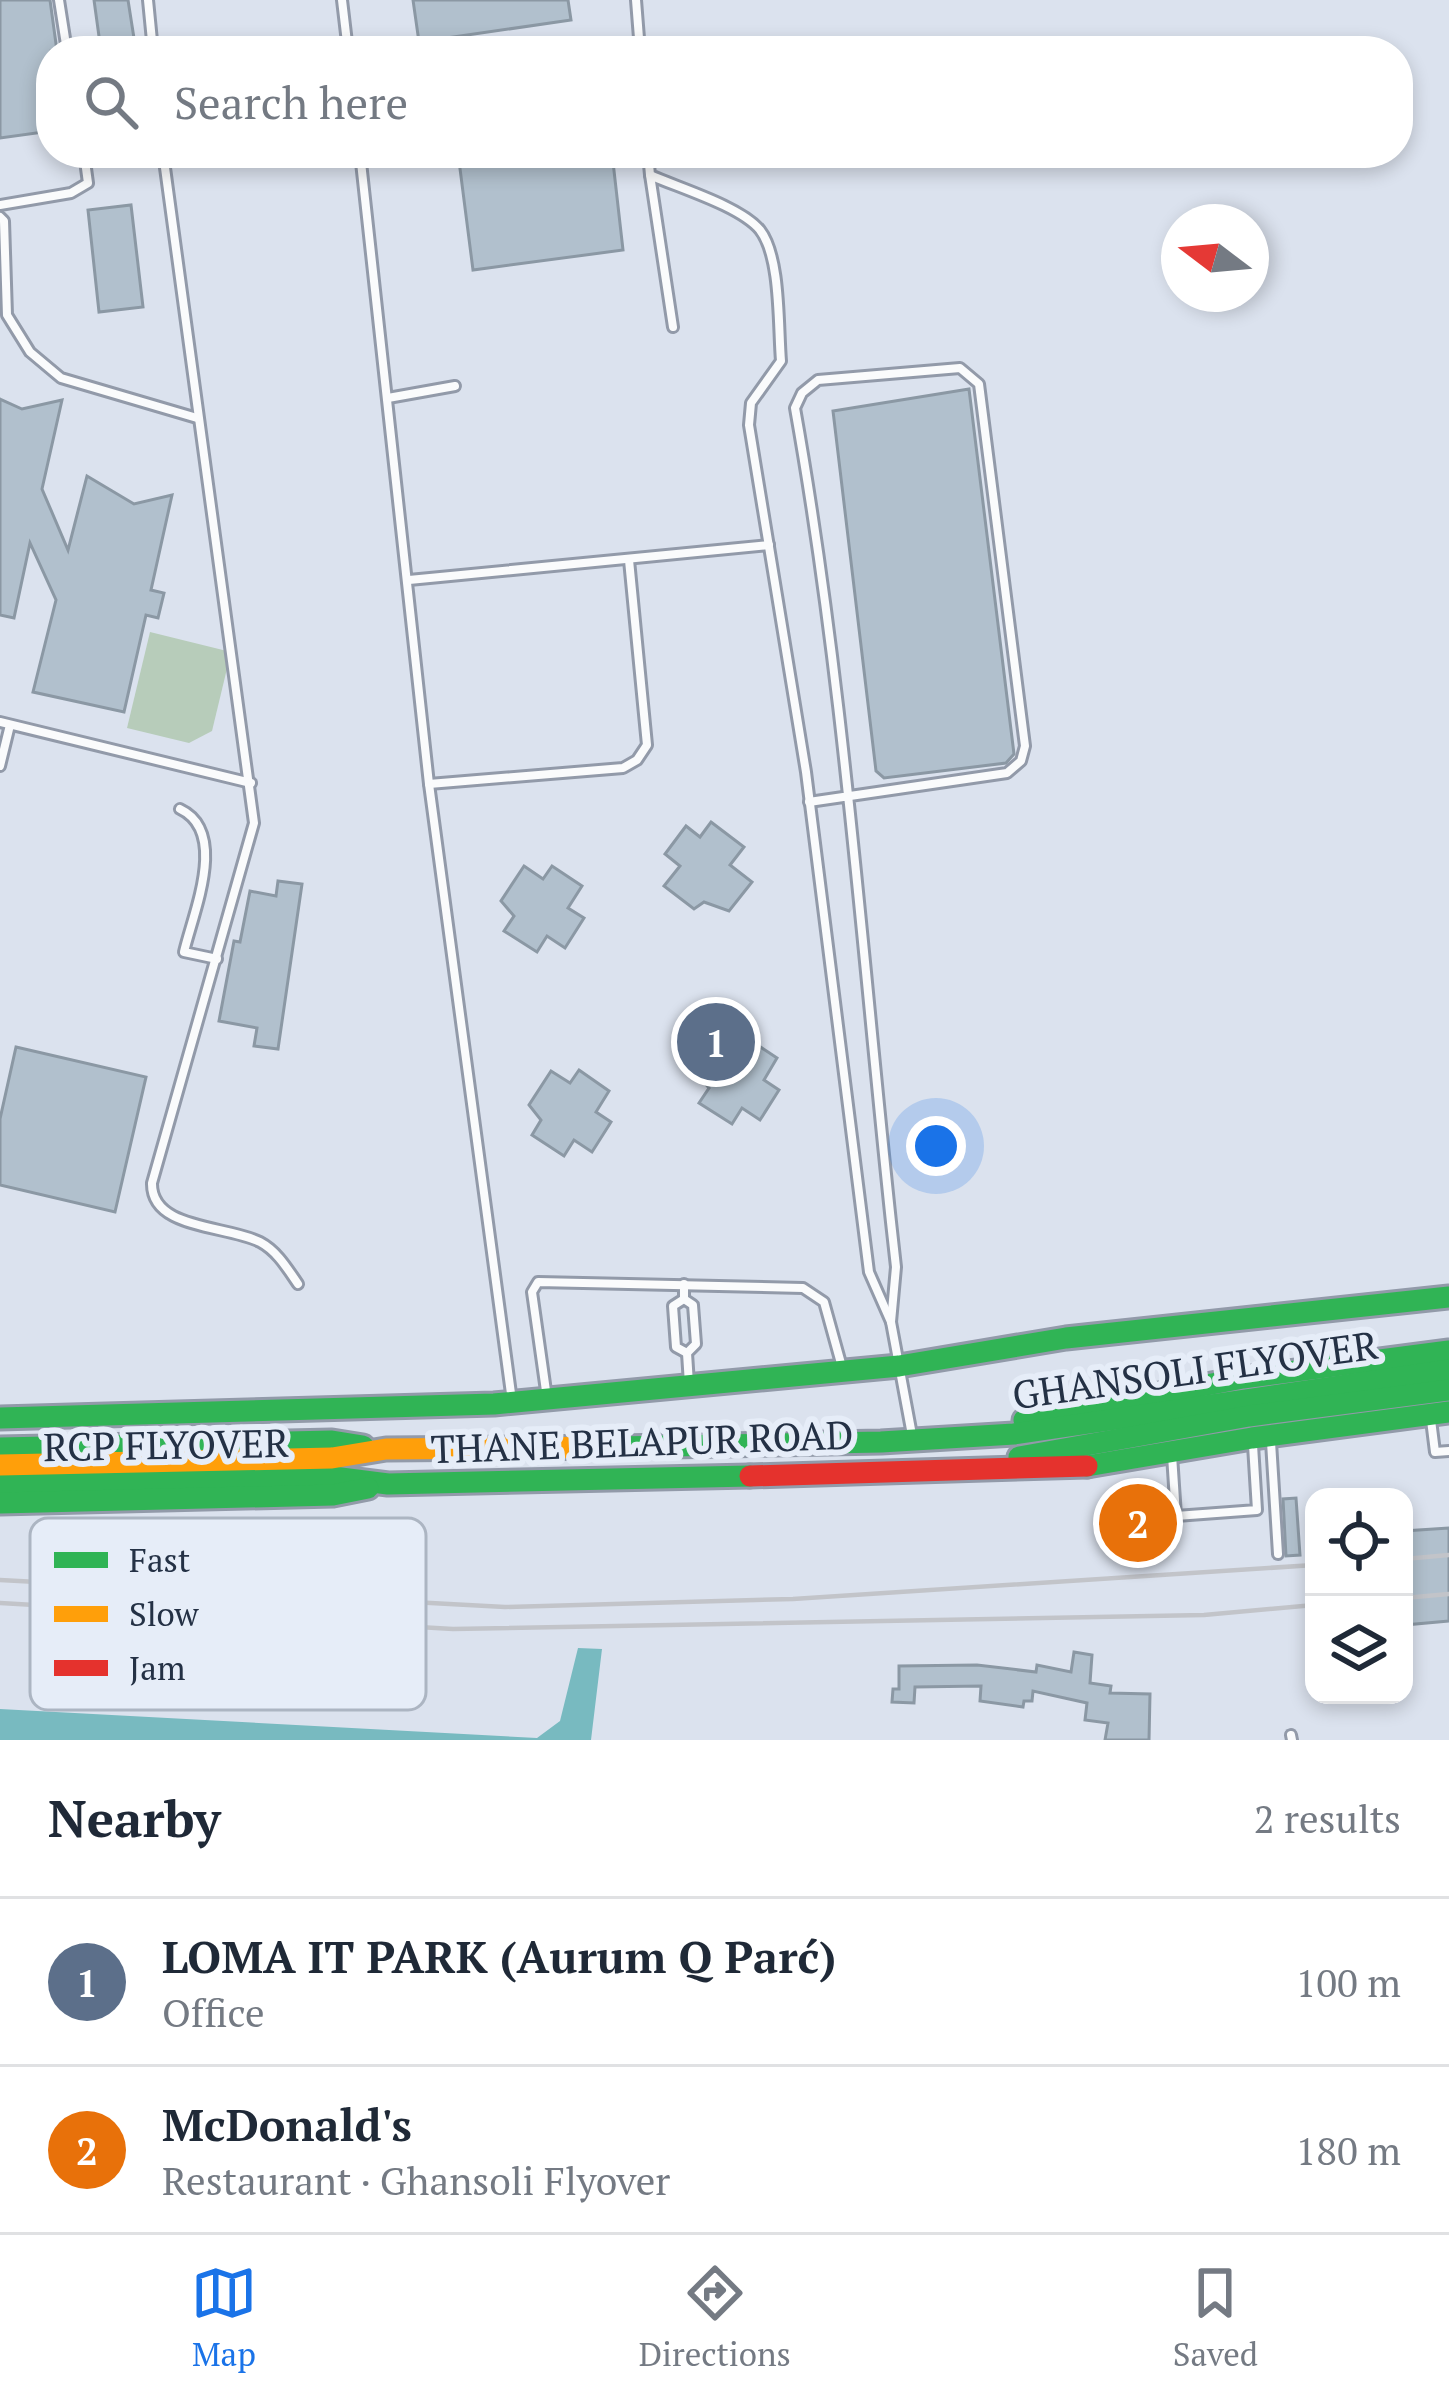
<!DOCTYPE html>
<meta charset="utf-8">
<style>
body{margin:0;font-family:"PT Serif",serif;background:#f2f2f3;color:#1f2937}
.controls{position:absolute;right:36px;bottom:36px;display:grid;overflow:hidden;border-radius:24px;box-shadow:0 6px 18px #0003}
.controls button{width:108px;height:108px;display:grid;place-items:center;padding:0;border:0;border-bottom:3px solid #e0e1e3;background:#fff;color:#1f2937;font:60px sans-serif}
.compass{position:absolute;left:1161px;top:204px;width:108px;height:108px;border-radius:50%;background:#fff;box-shadow:0 6px 18px #0003;rotate:286deg}
.you{position:absolute;left:936px;top:1146px;width:42px;height:42px;margin:-30px;border:9px solid #fff;border-radius:50%;background:#1a73e8;box-shadow:0 0 0 18px #1a73e833}
.badge{display:grid;place-items:center;width:78px;height:78px;border-radius:50%;background:#1a73e8;color:#fff;font-size:39px;font-weight:700}
.pin{position:absolute;translate:-50% -50%;border:6px solid #fff;box-shadow:0 3px 12px #0006}
.list{margin:0;padding:0;list-style:none}
h2{display:flex;justify-content:space-between;align-items:center;height:156px;margin:0;padding:0 48px;font-size:51px}
h2 small{font-size:39px;font-weight:400;color:#747a83}
.list li{display:grid;grid-template-columns:78px 1fr auto;gap:36px;align-items:center;box-sizing:border-box;height:168px;padding:0 48px;border-top:3px solid #e0e1e3}
.list b{display:block;font-size:45px;white-space:nowrap}
.list p{margin:0;font-size:39px;white-space:nowrap;color:#747a83}
.list em{font-size:39px;font-style:normal;color:#747a83}
.icon{flex:none;width:66px;height:66px;fill:none;stroke:currentColor;stroke-width:2;stroke-linecap:round;stroke-linejoin:round}
.map{position:relative;flex:none;width:1449px;height:1740px;overflow:hidden}
.search{position:absolute;background:#fff;box-shadow:0 6px 18px #0003;left:36px;right:36px;top:36px;height:132px;display:flex;align-items:center;gap:30px;box-sizing:border-box;padding:0 42px;border-radius:48px;color:#747a83;font-size:45px}
.sheet{height:492px;background:#fff}
nav{display:flex;justify-content:space-around;align-items:center;box-sizing:border-box;height:168px;border-top:3px solid #e0e1e3;background:#fff;font-size:33px;color:#747a83}
nav a{display:grid;justify-items:center;gap:6px}
nav .on{color:#1a73e8}
.map>svg:first-child{display:block}
.green{fill:#b7ccba}
.water{fill:#78bac0}
.building{fill:#b1c0cd;stroke:#8b98a4;stroke-width:3}
.lines{fill:none;stroke-linecap:round;stroke-linejoin:round}
.lane-casing{stroke:#929aa9;stroke-width:14}
.fast-casing{stroke:#929aa9;stroke-width:27}
.slow-casing{stroke:#929aa9;stroke-width:27}
.jam-casing{stroke:#929aa9;stroke-width:27}
.lane{stroke:#fafbfc;stroke-width:8}
.fast{stroke:#30b455;stroke-width:21}
.slow{stroke:#ff9f0a;stroke-width:21}
.jam{stroke:#e5322d;stroke-width:21}
.rail{stroke:#c2c4c9;stroke-width:4.5}
.labels{text-anchor:middle;dominant-baseline:central;stroke-width:12;stroke-linejoin:round;paint-order:stroke}
.street-label{font-size:39px;fill:#243145;stroke:#e6edf8}
.key{fill:#e6edf8;stroke:#acb5c2;stroke-width:3}
.key-label{font-size:33px;fill:#243145}
</style>
<div class="map">
<svg width="1449" height="1740" viewBox="0 0 1449 1740">
<rect width="100%" height="100%" fill="#dbe2ee"/>
<polygon class="green" points="150,632 231,652 212,731 189,743 127,728"/>
<polygon class="water" points="578,1648 602,1649 591,1740 0,1740 0,1709 537,1738 560,1721"/>
<g class="building">
<polygon points="0,0 50,0 57,51 51,51 51,131 0,138"/>
<polygon points="94,0 128,0 136,51 101,51"/>
<polygon points="413,0 568,0 571,20 419,42"/>
<polygon points="458,153 612,153 623,250 473,270"/>
<polygon points="131,205 143,307 99,312 88,210"/>
<polygon points="969,389 1014,754 1006,763 884,778 876,771 833,411"/>
<polygon points="0,399 22,409 62,400 42,489 68,550 87,476 134,504 172,495 151,590 164,593 158,618 146,615 124,712 33,692 56,600 30,543 14,618 0,615"/>
<polygon points="711,822 744,847 730,865 752,882 729,911 704,902 694,909 664,886 680,866 665,854 686,826 700,837"/>
<polygon points="524,866 543,879 552,866 582,886 568,908 584,918 565,948 547,936 537,952 504,931 514,916 501,901"/>
<polygon points="278,881 302,884 278,1049 254,1046 257,1028 219,1021 234,941 240,942 250,891 276,896"/>
<polygon points="719,1038 738,1051 747,1038 777,1058 764,1080 779,1090 760,1120 742,1108 732,1124 699,1103 709,1088 696,1073"/>
<polygon points="16,1047 146,1077 115,1212 0,1185 0,1119"/>
<polygon points="579,1070 609,1091 596,1112 611,1122 592,1152 574,1140 564,1156 532,1135 541,1120 529,1105 551,1071 570,1083"/>
<polygon points="1296,1498 1300,1555 1286,1556 1283,1499"/>
<polygon points="1449,1528 1449,1621 1404,1625 1404,1531"/>
<polygon points="1074,1652 1092,1655 1090,1683 1111,1686 1110,1693 1150,1694 1149,1740 1105,1740 1108,1723 1085,1720 1087,1703 1033,1691 1032,1701 1024,1701 1023,1707 980,1701 981,1686 915,1687 914,1703 892,1702 893,1689 899,1689 899,1666 977,1665 1036,1672 1037,1665 1071,1672"/>
</g>
<g class="lines">
<g class="lane-casing">
<g id="lane">
<polyline points="59,0 67,51"/>
<polyline points="148,0 153,51"/>
<polyline points="342,0 348,51"/>
<polyline points="636,0 640,51"/>
<path d="M163 153 254 823 152 1183C151 1230 227 1225 260 1242 277 1251 287 1268 298 1284"/>
<polyline points="360,153 429,784 512,1401"/>
<path d="M648 153 650 175C679 188 740 206 760 230 781 257 778 326 781 361L751 403 749 425 806 772 869 1272 891 1322 912 1435"/>
<polyline points="650,175 673,327"/>
<polyline points="0,205 71,193 88,183 85,161 120,153"/>
<polyline points="0,217 4,221 7,315 30,352 61,378 197,418"/>
<polyline points="388,398 455,386"/>
<polyline points="409,580 769,545"/>
<polyline points="0,722 251,783"/>
<polyline points="0,766 10,725"/>
<polyline points="429,784 623,768 637,760 647,745 629,560"/>
<path d="M809 802 1007 773 1021 761 1025 746 979 384 960 368 818 380 802 393 795 408C843 677 862 951 891 1222L896 1267 891 1322"/>
<path d="M180 809C229 832 193 913 184 952L217 959"/>
<polyline points="684,1284 684,1299 673,1306 676,1347 687,1353"/>
<polyline points="684,1299 693,1305 696,1344 687,1353 689,1384"/>
<polyline points="547,1398 532,1292 538,1282 803,1288 824,1302 842,1367"/>
<polyline points="1431,1420 1435,1452 1449,1451"/>
<polyline points="1271,1442 1278,1554"/>
<polyline points="1172,1455 1176,1516 1257,1510 1253,1445"/>
<polyline points="1291,1735 1292,1740"/>
</g>
</g>
<g class="fast-casing">
<g id="fast">
<polyline points="0,1418 494,1404 899,1366 1066,1338 1449,1297"/>
<polyline points="1024,1420 1243,1378 1449,1351"/>
<polyline points="616,1447 881,1442 1014,1434 1449,1370"/>
<polyline points="0,1448 332,1441 363,1446"/>
<polyline points="1019,1457 1249,1416 1449,1390"/>
<polyline points="1087,1466 1252,1438 1449,1412"/>
<polyline points="0,1484 333,1477 388,1484 750,1476"/>
<polyline points="0,1503 333,1495 368,1488"/>
</g>
</g>
<g class="slow-casing">
<polyline id="slow" points="0,1465 332,1458 386,1449 616,1447"/>
</g>
<g class="jam-casing">
<polyline id="jam" points="750,1476 1087,1466"/>
</g>
<use href="#lane" class="lane"/>
<use href="#fast" class="fast"/>
<use href="#slow" class="slow"/>
<use href="#jam" class="jam"/>
<g class="rail">
<polyline points="1404,1559 1449,1555"/>
<polyline points="0,1580 505,1607 793,1599 1314,1565"/>
<polyline points="1404,1598 1449,1594"/>
<polyline points="0,1603 453,1629 1204,1615 1314,1605"/>
</g>
</g>
<g class="labels">
<g class="street-label">
<text transform="translate(1195 1369) rotate(-8)">GHANSOLI FLYOVER</text>
<text transform="translate(642 1441) rotate(-2)">THANE BELAPUR ROAD</text>
<text transform="translate(166 1444) rotate(-1)">RCP FLYOVER</text>
</g>
</g>
<rect x="30" y="1518" width="396" height="192" rx="18" class="key"/>
<rect x="54" y="1552" width="54" height="16" fill="#30b455"/>
<rect x="54" y="1606" width="54" height="16" fill="#ff9f0a"/>
<rect x="54" y="1660" width="54" height="16" fill="#e5322d"/>
<g class="key-label">
<text x="129" y="1572">Fast</text>
<text x="129" y="1626">Slow</text>
<text x="129" y="1680">Jam</text>
</g>
</svg>
<div class="controls">
<button><svg class="icon" aria-label="locate" viewBox="0 0 24 24"><circle cx="12" cy="12" r="6"/><path d="M12 2v4M12 18v4M2 12h4M18 12h4"/></svg></button>
<button><svg class="icon" aria-label="layers" viewBox="0 0 24 24"><path d="M12 4l9 5-9 5-9-5zM3 14l9 5 9-5"/></svg></button>
</div>
<svg class="compass" viewBox="-18 -18 36 36"><path d="M0-13l5 13h-10z" fill="#e53935"/><path d="M0 13l5-13h-10z" fill="#747a83"/></svg>
<div class="you"></div>
<div class="pin badge" style="left:716px;top:1042px;background:#5c6f8a">1</div>
<div class="pin badge" style="left:1138px;top:1523px;background:#e8710a">2</div>
<div class="search"><svg class="icon" aria-label="search" viewBox="0 0 24 24"><circle cx="10" cy="10" r="6"/><path d="M15 15l6 6"/></svg>Search here</div>
</div>
<section class="sheet">
<h2>Nearby<small>2 results</small></h2>
<ul class="list">
<li><span class="badge" style="background:#5c6f8a">1</span><div><b>LOMA IT PARK (Aurum Q Parć)</b><p>Office</p></div><em>100 m</em></li>
<li><span class="badge" style="background:#e8710a">2</span><div><b>McDonald's</b><p>Restaurant · Ghansoli Flyover</p></div><em>180 m</em></li>
</ul>
</section>
<nav>
<a class="on"><svg class="icon" aria-label="map" viewBox="0 0 24 24"><path d="M3 6l6-2 6 2 6-2v14l-6 2-6-2-6 2zM9 4v14M15 6v14"/></svg>Map</a>
<a><svg class="icon" aria-label="directions" viewBox="0 0 24 24"><path d="M12 3l9 9-9 9-9-9zM9 14v-3h6M13 9l2 2-2 2"/></svg>Directions</a>
<a><svg class="icon" aria-label="saved" viewBox="0 0 24 24"><path d="M7 4h10v16l-5-4-5 4z"/></svg>Saved</a>
</nav>
